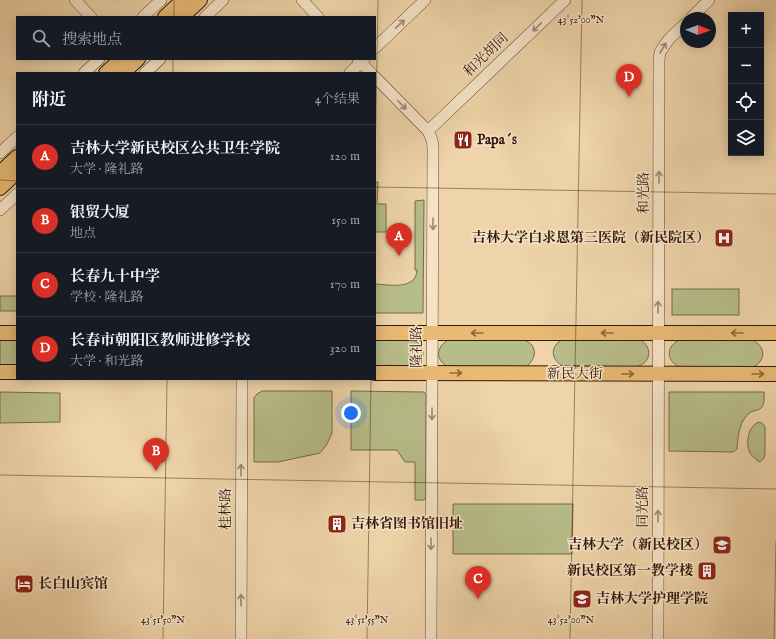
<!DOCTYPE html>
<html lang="zh">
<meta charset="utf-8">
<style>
body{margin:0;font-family:"IM FELL English","Noto Serif SC",serif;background:#242831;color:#f1f3f6}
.controls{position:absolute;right:12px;top:12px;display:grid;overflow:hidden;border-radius:0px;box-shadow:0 2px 10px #0003}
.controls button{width:36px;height:36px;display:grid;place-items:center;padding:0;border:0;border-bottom:1px solid #363941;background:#171b24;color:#f1f3f6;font:20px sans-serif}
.compass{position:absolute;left:680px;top:12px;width:36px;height:36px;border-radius:50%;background:#171b24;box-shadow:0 2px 10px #0003;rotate:91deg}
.you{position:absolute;left:351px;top:413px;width:14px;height:14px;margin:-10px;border:3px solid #fff;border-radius:50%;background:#1a73e8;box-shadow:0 0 0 6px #1a73e833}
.badge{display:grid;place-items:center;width:26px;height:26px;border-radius:50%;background:#d93025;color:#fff;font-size:13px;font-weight:700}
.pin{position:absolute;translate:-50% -33px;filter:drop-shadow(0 1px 2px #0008)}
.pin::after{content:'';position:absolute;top:21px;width:14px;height:12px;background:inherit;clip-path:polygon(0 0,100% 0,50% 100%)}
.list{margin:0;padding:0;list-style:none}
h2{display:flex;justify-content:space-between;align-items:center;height:52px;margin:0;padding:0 16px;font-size:17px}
h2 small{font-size:13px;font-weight:400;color:#9ea1a6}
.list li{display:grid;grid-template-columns:26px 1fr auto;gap:12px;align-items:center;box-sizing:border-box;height:64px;padding:0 16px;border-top:1px solid #363941}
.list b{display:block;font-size:15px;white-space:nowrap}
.list p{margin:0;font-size:13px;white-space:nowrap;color:#9ea1a6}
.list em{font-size:13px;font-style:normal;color:#9ea1a6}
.icon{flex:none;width:22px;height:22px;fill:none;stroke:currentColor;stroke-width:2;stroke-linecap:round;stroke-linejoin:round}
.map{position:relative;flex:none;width:776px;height:639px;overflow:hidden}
.search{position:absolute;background:#171b24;box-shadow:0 2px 10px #0003;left:16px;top:16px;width:360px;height:44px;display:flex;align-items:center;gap:10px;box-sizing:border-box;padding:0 14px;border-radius:0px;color:#9ea1a6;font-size:15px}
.panel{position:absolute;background:#171b24;box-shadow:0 2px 10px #0003;left:16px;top:72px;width:360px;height:308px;border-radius:0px}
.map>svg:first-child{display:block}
.green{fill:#b7bd8a;stroke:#756a49}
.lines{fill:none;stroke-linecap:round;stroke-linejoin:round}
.minor-casing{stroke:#624730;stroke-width:12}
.major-casing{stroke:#331808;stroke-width:16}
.minor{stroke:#f5e3c7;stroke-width:11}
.major{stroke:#e8ba74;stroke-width:14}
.oneway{stroke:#9e8871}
.oneway2{stroke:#8e693e}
.ticks{fill:none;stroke:#331808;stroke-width:1;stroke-opacity:0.45}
.labels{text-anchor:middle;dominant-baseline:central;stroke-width:3;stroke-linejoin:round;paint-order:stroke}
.street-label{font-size:14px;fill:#331808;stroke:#f5e3c7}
.poi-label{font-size:14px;font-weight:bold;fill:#331808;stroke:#f5e3c7;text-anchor:start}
.ticks-label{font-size:10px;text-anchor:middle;fill:#331808;stroke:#f5e3c7;stroke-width:3;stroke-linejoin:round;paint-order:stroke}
</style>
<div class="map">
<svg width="776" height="639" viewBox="0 0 776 639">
<rect width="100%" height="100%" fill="#efd4a9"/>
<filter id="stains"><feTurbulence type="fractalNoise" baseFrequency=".005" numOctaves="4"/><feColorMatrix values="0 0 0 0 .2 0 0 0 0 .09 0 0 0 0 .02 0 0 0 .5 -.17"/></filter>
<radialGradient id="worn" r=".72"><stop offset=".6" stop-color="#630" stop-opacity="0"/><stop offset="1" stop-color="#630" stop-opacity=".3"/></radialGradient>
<g class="green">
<polygon points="375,182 378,182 377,204 386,204 386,232 375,232"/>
<path d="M424 200 423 313H375V285L376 284C390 285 416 290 417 270H415V201Z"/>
<rect x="672" y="289" width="67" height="26"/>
<rect x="0" y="296" width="17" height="15"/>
<rect x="0" y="339" width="17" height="28"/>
<path d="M375 339 414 340C426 347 426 360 414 367H375Z"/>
<path d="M521 339C537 342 539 359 525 367H448C435 360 436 347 448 340Z"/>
<path d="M563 339H639C654 347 651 364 635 367L563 366C550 359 550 346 563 339Z"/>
<path d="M684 339 753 340C766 347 766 361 753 367H679C664 359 667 342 684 339Z"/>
<polygon points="262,391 332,391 332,433 327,444 320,453 278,462 254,462 254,398 257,394"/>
<polygon points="351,391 424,392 426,394 426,498 424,500 415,500 415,462 405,462 397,450 351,450"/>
<polygon points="0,392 60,393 60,422 0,423"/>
<path d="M669 392H764C764 397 765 403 762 407 759 411 755 410 751 412 739 420 738 436 737 449L733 452 669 451Z"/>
<path d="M759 422 762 423 765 427V455L764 458 760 462C756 460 753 457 750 453 745 443 748 426 759 422Z"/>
<polygon points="453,504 573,504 572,554 453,554"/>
</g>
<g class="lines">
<g class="minor-casing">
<g id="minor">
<polyline points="75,0 91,17"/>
<polyline points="302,0 318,17"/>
<polyline points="143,17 161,0"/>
<polyline points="205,17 223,0"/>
<polyline points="691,18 709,0"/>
<polyline points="375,48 425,0"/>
<polyline points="358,59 371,73"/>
<polyline points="84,73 99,59"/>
<polyline points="145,73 160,59"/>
<polyline points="350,73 364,59"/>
<polyline points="375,77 428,131 432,140 433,147 431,639"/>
<polyline points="428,131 565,0"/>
<polyline points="0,153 17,137"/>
<polyline points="0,210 17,194"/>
<polyline points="241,639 242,379"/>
<polyline points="658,639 659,60 660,52 669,39 686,23"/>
</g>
</g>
<g class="major-casing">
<g id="major">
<polyline points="165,17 183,0"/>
<polyline points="182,17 200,0"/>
<polyline points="106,73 121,59"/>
<polyline points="123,73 138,59"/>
<polyline points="0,173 17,157"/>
<polyline points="0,188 17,172"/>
<polyline points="0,333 17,333"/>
<polyline points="375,333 776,333"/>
<polyline points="0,372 17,372"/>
<polyline points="375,373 776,374"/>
</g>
</g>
<use href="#minor" class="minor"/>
<use href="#major" class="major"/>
</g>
<defs><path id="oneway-shaft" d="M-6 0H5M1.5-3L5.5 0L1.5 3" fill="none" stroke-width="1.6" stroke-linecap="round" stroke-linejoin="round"/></defs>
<g class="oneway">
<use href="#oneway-shaft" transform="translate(400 24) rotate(-43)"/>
<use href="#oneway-shaft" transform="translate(537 27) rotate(136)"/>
<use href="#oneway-shaft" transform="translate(663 48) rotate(-59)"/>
<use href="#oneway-shaft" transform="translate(402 105) rotate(46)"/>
<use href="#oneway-shaft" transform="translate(659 177) rotate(-90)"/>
<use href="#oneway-shaft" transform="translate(433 224) rotate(90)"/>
<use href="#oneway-shaft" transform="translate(658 307) rotate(-90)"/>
<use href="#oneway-shaft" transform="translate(432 414) rotate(90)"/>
<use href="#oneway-shaft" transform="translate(241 470) rotate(-90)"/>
<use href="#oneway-shaft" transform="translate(658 516) rotate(-90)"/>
<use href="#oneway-shaft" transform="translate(431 544) rotate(90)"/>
<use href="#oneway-shaft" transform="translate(241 600) rotate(-90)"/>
</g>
<g class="oneway2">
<use href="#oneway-shaft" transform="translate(477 333) rotate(-180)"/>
<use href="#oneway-shaft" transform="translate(607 333) rotate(-180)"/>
<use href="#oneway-shaft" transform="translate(737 333) rotate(-180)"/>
<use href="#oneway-shaft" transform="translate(456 373)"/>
<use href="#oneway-shaft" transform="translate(628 374)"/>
<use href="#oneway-shaft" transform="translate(758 374)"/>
</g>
<path class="ticks" d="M174 17V0M173 73V59M375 163 378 0M0 180 17 181M375 187 776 194M0 475 776 489M163 639 167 379M367 639 371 379M570 639 582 0M774 639 776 541"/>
<defs>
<g id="restaurant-square" transform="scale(1)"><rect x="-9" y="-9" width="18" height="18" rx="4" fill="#8f2418" stroke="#f5e3c7"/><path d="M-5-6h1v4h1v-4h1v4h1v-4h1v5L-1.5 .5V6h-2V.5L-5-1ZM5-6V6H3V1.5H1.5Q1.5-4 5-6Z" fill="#fff"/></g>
<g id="hospital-square" transform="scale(1)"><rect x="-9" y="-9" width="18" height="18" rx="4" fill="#8f2418" stroke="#f5e3c7"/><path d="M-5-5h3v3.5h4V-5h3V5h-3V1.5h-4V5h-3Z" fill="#fff"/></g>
<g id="building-square" transform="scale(1)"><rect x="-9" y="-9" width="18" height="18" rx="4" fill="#8f2418" stroke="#f5e3c7"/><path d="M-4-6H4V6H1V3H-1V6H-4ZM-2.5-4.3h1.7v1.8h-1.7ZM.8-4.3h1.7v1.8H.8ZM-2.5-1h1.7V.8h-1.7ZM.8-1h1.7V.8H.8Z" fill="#fff"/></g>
<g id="university-square" transform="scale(1)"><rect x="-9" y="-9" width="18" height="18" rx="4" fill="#8f2418" stroke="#f5e3c7"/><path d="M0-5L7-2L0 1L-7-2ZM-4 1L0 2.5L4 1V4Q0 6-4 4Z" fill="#fff"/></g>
<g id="hotel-square" transform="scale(1)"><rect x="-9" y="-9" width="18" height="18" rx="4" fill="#8f2418" stroke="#f5e3c7"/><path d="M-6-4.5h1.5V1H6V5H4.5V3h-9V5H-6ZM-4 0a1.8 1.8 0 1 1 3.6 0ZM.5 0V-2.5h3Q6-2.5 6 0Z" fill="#fff"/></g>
</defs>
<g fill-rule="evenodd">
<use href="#restaurant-square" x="463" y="140"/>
<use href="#hospital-square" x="724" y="238"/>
<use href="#building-square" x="337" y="524"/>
<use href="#university-square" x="722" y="545"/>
<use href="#building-square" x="707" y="571"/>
<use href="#hotel-square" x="24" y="584"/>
<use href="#university-square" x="582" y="599"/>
</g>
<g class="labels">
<g class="street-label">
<text transform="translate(486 55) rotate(-44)">和光胡同</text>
<text transform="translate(644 193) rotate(-90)">和光路</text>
<text transform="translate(417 347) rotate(-90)">隆礼路</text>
<text x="575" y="374">新民大街</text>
<text transform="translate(643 507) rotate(-90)">同光路</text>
<text transform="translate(226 509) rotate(-90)">桂林路</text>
</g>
<g class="poi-label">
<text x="477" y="140">Papa´s</text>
<text x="710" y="238" text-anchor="end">吉林大学白求恩第三医院（新民院区）</text>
<text x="351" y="524">吉林省图书馆旧址</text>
<text x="708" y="545" text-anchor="end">吉林大学（新民校区）</text>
<text x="693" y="571" text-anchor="end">新民校区第一教学楼</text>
<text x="38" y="584">长白山宾馆</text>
<text x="596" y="599">吉林大学护理学院</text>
</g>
</g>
<g class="ticks-label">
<text x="581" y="23">43°52'00"N</text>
<text x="163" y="623">43°51'50"N</text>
<text x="367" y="623">43°51'55"N</text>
<text x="571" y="623">43°52'00"N</text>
</g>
<rect width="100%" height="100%" filter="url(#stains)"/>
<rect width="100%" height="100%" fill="url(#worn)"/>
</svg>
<div class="controls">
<button>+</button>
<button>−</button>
<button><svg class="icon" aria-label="locate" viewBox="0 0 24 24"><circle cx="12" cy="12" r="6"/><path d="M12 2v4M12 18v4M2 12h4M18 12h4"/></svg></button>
<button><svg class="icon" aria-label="layers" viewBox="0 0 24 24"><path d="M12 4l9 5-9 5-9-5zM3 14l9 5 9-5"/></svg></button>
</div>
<svg class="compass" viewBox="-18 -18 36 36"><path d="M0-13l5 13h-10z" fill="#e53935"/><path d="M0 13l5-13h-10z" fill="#9ea1a6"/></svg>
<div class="you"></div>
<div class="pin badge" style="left:399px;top:256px">A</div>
<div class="pin badge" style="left:156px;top:471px">B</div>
<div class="pin badge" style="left:478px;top:599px">C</div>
<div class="pin badge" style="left:629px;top:97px">D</div>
<div class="search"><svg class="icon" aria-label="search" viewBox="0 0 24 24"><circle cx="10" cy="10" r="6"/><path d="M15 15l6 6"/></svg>搜索地点</div>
<section class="panel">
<h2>附近<small>4个结果</small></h2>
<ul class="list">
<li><span class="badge">A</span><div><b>吉林大学新民校区公共卫生学院</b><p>大学 · 隆礼路</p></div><em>120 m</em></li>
<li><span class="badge">B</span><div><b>银贸大厦</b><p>地点</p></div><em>150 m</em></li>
<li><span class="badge">C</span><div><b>长春九十中学</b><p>学校 · 隆礼路</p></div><em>170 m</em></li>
<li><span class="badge">D</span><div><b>长春市朝阳区教师进修学校</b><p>大学 · 和光路</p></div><em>320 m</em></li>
</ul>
</section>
</div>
